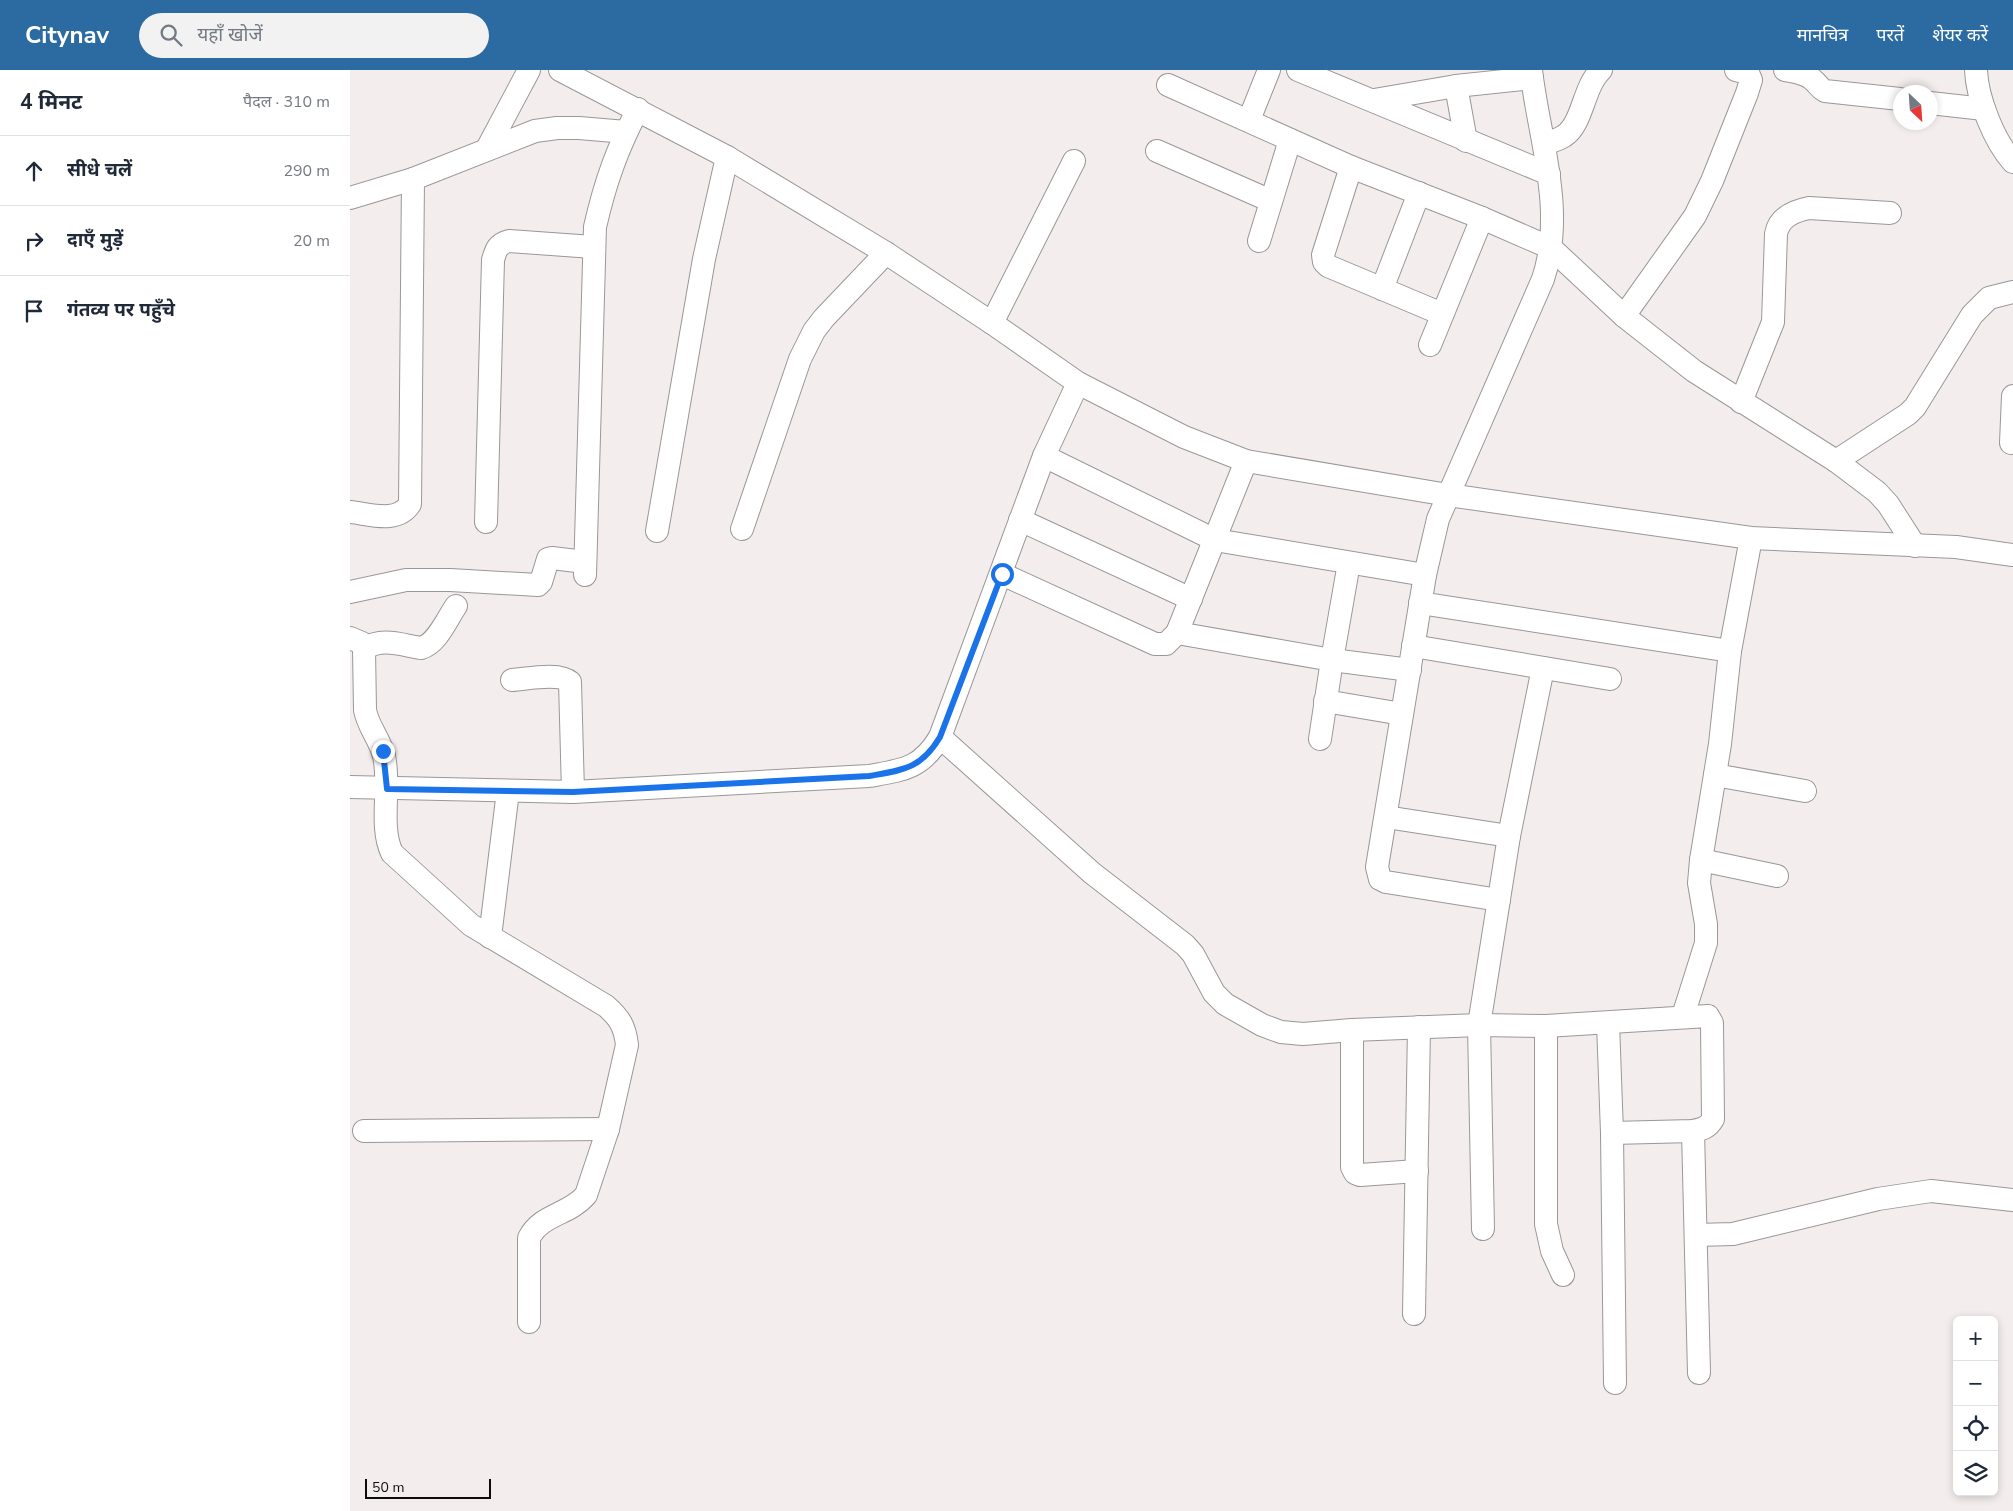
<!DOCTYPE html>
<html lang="hi">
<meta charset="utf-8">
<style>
body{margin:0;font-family:"Nunito Sans","Noto Sans Devanagari",sans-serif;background:#f2f2f3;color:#1f2937}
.controls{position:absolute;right:15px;bottom:15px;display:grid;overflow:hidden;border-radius:8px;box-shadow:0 2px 8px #0003}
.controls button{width:45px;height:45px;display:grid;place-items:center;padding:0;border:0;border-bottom:1px solid #e0e1e3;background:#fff;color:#1f2937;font:25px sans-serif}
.compass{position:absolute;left:1543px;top:15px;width:45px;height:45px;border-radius:50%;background:#fff;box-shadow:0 2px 8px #0003;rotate:155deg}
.scale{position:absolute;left:15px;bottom:12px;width:126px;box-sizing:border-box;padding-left:5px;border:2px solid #0d0c0b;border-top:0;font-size:14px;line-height:18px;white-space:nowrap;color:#0d0c0b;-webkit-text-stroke:4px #f3eeed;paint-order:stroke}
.stop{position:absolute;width:15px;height:15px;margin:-11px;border:4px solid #1a73e8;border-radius:50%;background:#fff}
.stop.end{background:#1a73e8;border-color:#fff;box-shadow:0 1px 5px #0008}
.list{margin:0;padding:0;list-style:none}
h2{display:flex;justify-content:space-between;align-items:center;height:65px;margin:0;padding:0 20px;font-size:21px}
h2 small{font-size:16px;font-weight:400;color:#747a83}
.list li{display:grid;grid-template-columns:32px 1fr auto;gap:15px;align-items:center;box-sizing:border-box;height:70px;padding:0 20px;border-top:1px solid #e0e1e3}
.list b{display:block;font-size:19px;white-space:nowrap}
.list em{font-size:16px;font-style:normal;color:#747a83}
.icon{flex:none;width:28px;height:28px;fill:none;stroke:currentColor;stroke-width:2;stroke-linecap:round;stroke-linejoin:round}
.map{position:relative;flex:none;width:1663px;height:1441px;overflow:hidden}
header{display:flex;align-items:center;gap:30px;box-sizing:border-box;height:70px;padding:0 25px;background:#2b6ba1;color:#fff}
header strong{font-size:24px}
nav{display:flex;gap:28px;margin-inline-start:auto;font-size:18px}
.search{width:350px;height:45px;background:#f2f2f3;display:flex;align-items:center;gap:12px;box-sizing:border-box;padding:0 18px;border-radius:28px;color:#747a83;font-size:19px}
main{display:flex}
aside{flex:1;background:#fff}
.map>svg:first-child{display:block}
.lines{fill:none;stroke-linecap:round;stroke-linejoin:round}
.minor-casing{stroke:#9b9796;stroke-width:24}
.minor{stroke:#fff;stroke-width:22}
.route{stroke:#1a73e8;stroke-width:6}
</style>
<header>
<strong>Citynav</strong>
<div class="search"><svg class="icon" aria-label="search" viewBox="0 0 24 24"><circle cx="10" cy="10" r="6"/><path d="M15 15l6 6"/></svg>यहाँ खोजें</div>
<nav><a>मानचित्र</a><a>परतें</a><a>शेयर करें</a></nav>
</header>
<main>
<aside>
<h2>4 मिनट<small>पैदल · 310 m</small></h2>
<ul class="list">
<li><svg class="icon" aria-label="ahead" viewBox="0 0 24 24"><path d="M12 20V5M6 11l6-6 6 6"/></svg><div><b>सीधे चलें</b></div><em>290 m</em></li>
<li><svg class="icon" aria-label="right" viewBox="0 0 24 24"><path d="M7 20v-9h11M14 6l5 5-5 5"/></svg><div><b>दाएँ मुड़ें</b></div><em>20 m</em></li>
<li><svg class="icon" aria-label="arrive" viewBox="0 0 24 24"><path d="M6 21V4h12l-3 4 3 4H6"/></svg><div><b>गंतव्य पर पहुँचे</b></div></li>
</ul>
</aside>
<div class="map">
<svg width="1663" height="1441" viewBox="0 0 1663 1441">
<rect width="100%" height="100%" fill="#f3eeed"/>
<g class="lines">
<g class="minor-casing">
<g id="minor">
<polyline points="210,0 377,87 536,183 642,253 728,313 834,367 896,391 1098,425 1401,468 1606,477 1663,485"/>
<polyline points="948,0 1199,104"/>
<path d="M1435 0C1444 2 1456 3 1463 10 1468 14 1469 18 1475 21L1550 29"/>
<path d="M1626 0C1627 28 1644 71 1663 92"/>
<polyline points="818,15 1001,97 1132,148 1201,178 1274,246 1344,301 1486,391 1527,422 1538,434 1565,476"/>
<polyline points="1106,16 1116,71"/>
<polyline points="1024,30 1106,16 1182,8"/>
<polyline points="1580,33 1634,39"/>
<polyline points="899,50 919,0"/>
<path d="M1195 74C1201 71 1208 70 1214 66 1233 54 1233 17 1251 0"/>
<polyline points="137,79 179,0"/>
<polyline points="807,81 921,131"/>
<polyline points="1001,97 973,185 974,192 978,196 1092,244"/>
<polyline points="0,128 63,109 185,61 207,58 229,58 276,62"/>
<polyline points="909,171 940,70"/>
<polyline points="1032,219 1069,123"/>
<polyline points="1274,246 1345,146 1362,111 1397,23 1401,10 1398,3 1386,0"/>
<polyline points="642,253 724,91"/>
<polyline points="1080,275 1132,148"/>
<path d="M1391 332 1423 252 1426 164C1429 147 1444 141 1459 138L1540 143"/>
<polyline points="1661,373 1663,326"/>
<polyline points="694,386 865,470 1075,505"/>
<polyline points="1486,391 1558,344 1565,337 1622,245 1639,228 1663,222"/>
<path d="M0 442C20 444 47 454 60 434L63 109"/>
<polyline points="670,450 841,529"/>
<path d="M136 452 143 190C146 179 148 174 159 171L243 177"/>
<polyline points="392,459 450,289 464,261 474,248 536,183"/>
<polyline points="307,461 354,189 377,87"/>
<polyline points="652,504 805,574 816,574 827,563 896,391"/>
<path d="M235 505 245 157C255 113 267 79 288 39"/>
<polyline points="0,522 56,510 100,510 188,515 191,512 198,489 202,488 235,492"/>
<polyline points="1070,533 1380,581"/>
<polyline points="827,563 982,590 1060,600"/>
<path d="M0 568 12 573 14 579 15 640C18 657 30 669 34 686 41 717 29 756 42 783L121 855 256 936C270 948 275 957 277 975L258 1059 236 1125C219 1145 191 1144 179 1168V1252"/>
<polyline points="1063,576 1260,609"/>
<path d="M14 579C32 567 51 575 71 578 87 574 97 549 106 536"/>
<path d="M162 610C177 609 209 602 220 612L223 722"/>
<polyline points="975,631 1052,644"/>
<path d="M590 667 742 803 835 875 843 884 864 923 875 934 912 955 931 962 953 964 1002 960 1129 955 1196 956 1358 946 1362 953 1363 1049C1358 1058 1352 1059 1343 1061L1262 1063"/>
<polyline points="970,669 982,590 999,493"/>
<polyline points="1365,705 1455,721"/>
<path d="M0 717 223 722 519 706C553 700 571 699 590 667L694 386 728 313"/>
<polyline points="1036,747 1159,766"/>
<polyline points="1351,790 1427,806"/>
<path d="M1149 830 1036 812 1030 809 1027 797 1075 505 1088 449 1193 209C1216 140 1189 69 1181 0"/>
<polyline points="140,867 158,721"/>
<polyline points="1333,946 1356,873 1356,854 1349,813 1351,790 1370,674 1380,581 1401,468"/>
<polyline points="1258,953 1262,1063 1265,1313"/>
<polyline points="1196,956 1196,1154 1202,1181 1213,1205"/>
<polyline points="1002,960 1002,1097 1005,1103 1010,1105 1067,1101"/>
<polyline points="14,1061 258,1059"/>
<polyline points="1343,1061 1349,1303"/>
<polyline points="1133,1159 1129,955 1159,766 1193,598"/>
<polyline points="1347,1165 1383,1164 1528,1129 1581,1121 1663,1130"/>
<polyline points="1064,1244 1069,957"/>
</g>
</g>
<use href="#minor" class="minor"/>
</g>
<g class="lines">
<path class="route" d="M33 681 37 719 223 722 519 706C553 700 571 699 590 667L652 504"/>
</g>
</svg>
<div class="controls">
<button>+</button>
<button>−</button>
<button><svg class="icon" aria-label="locate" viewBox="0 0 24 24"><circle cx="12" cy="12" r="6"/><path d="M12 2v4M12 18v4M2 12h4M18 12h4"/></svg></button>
<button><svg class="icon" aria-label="layers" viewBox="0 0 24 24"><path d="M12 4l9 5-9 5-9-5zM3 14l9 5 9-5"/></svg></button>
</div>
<svg class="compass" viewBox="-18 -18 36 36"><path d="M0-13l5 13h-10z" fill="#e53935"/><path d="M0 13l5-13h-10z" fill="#747a83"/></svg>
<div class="scale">50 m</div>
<div class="stop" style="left:652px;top:504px"></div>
<div class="stop end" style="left:33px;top:681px"></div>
</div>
</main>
